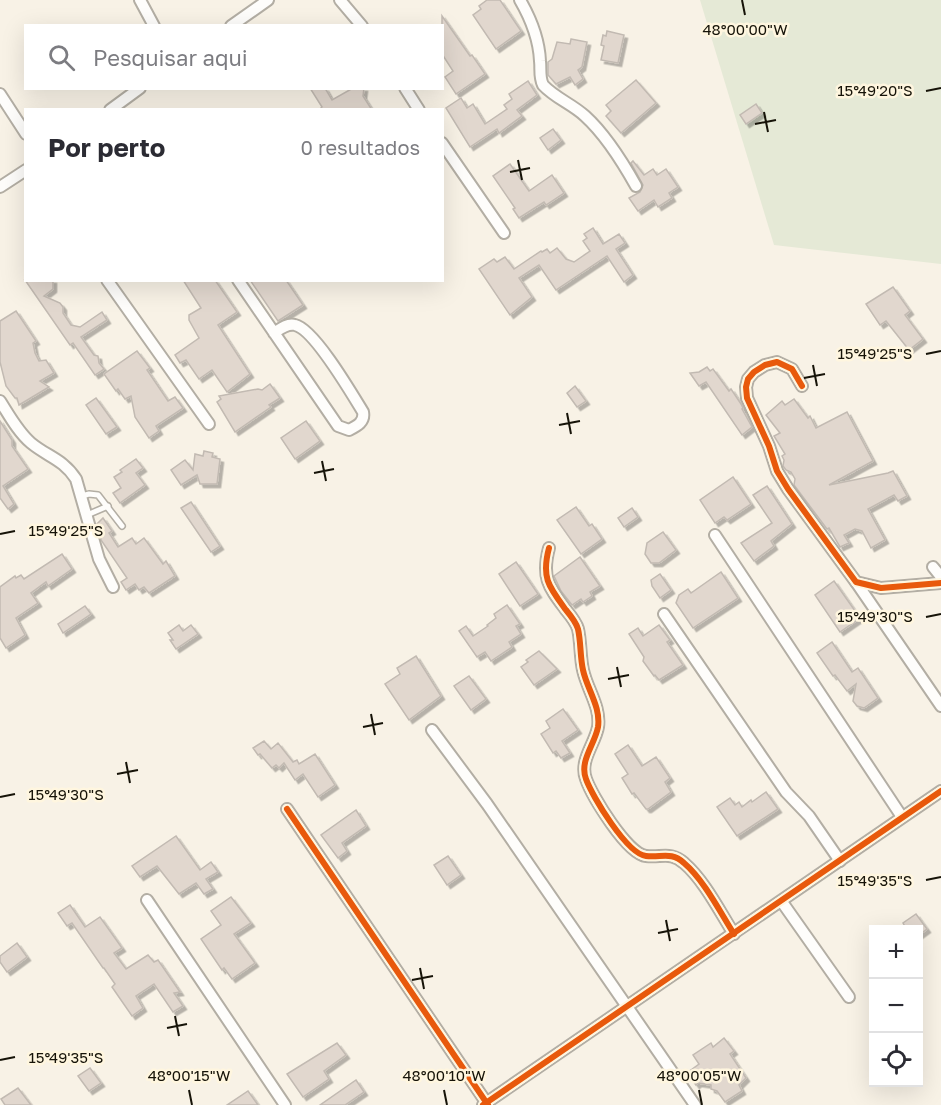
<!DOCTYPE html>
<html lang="pt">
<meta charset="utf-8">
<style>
body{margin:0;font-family:"Golos Text",sans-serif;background:#f7f7f7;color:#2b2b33}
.controls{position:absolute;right:18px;bottom:18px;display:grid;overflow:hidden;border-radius:0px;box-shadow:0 6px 24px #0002}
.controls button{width:54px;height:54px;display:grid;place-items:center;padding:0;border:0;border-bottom:2px solid #e1e1e2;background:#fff;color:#2b2b33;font:30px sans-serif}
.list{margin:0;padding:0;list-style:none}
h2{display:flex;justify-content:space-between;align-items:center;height:78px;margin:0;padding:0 24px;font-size:26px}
h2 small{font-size:20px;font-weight:400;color:#7c7c81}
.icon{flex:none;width:33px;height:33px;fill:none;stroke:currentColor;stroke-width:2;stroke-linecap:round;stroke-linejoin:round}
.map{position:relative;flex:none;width:941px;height:1105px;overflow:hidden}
.search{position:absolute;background:#fff;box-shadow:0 6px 24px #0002;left:24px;top:24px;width:420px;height:66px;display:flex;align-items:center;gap:15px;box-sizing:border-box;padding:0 21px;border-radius:0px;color:#7c7c81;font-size:22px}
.panel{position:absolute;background:#fff;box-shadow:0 6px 24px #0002;left:24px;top:108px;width:420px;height:174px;border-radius:0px}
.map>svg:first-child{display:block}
.green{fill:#e5e9d6}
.building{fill:#e1d7ce;stroke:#c2bab2;stroke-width:1.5;filter:url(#shadow)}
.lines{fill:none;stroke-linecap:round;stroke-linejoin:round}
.service-casing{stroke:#b3aea4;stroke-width:8}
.minor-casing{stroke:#b3aea4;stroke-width:14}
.service{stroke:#fefdfb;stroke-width:5}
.minor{stroke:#fefdfb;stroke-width:10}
.cycleway-casing{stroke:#fff6df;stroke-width:10}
.cycleway{stroke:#e8590c;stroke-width:6}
.ticks{fill:none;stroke:#161308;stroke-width:2}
.ticks-label{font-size:15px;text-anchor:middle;fill:#161308;stroke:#fff6df;stroke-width:5;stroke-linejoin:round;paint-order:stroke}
</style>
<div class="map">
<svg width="941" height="1105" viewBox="0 0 941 1105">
<defs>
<filter id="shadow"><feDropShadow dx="3.5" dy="3.5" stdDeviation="0" flood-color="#0004"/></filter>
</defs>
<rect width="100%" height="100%" fill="#f8f2e6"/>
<polygon class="green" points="700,0 941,0 941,264 774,245"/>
<g class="building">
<polygon points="487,0 500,0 521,31 496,49 473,15 481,9 479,6"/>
<polygon points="442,16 470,56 472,55 485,74 456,94 445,77 453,71 442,54"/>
<polygon points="607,31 624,35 618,63 601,60 604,46 601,45 603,35 606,36"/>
<polygon points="571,39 587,42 582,67 578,70 583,79 575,85 570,77 556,84 548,75 548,62 552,59 557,42 570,44"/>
<polygon points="636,80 656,103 621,133 606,116 611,111 606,105"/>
<polygon points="528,81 537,95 517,110 522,116 499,133 497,129 470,147 446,108 461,98 467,108 473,104 485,124 507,109 504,105 512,99 509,94"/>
<polygon points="310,88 325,88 332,100 353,88 364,88 363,96 372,110 319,110 322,107"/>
<polygon points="756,104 762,113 746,124 740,115"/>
<polygon points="553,129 561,140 548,150 540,138"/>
<polygon points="633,161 644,175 653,169 657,175 666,169 678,187 669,193 672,198 658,207 654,200 638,211 629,198 640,192 643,185 631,163"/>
<polygon points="510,164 529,191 552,175 564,193 546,205 544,202 519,218 513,209 515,208 493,176"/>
<polygon points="593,228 603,244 619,234 625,243 616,249 633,275 624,282 607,256 556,290 539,265 519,278 532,297 510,315 479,269 494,259 497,262 505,257 514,269 541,251 542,252 547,249 550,253 557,248 566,259 574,262 590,251 583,241 587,238 584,234"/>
<polygon points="25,280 53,280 53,289 44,296 60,303 63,307 63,313 71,325 80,327 102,312 107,320 81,337 94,355 98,356 99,363 104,369 95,375 73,343 70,345"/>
<polygon points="183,280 215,280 237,312 218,325 250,374 227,392 212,370 199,379 186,360 180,363 175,355 199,338 189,320 189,315 201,308"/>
<polygon points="250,280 286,280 303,305 278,321"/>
<polygon points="893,287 910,311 905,315 923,339 909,350 886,321 880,325 866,304"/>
<polygon points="16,311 36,341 33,343 35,353 39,361 46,360 54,373 40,381 49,387 19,405 17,398 15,398 6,386 0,362 0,321"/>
<polygon points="137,351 150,368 147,370 168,401 175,397 183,408 156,426 159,431 149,438 135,417 131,396 125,399 118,389 116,391 104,374"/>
<polygon points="707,367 710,371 713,369 729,391 731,389 741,404 743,408 742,409 752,427 742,435 706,382 699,386 690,373 699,372"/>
<polygon points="270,384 280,398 269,405 271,407 235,432 217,402 221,399 219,396 258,389 262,390"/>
<polygon points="575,386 586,401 577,407 567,393"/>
<polygon points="96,398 117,427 106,434 86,405"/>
<polygon points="794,399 808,418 810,416 816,428 847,412 873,461 829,485 888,473 893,471 907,496 898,501 894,495 868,509 885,540 871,548 862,531 855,529 844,535 849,543 840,547 829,528 827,529 794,485 795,479 791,472 786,470 783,466 784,460 782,456 785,454 774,436 780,433 766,415 782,401 785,405"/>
<polygon points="0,421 12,440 12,446 28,469 3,486 14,504 8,509 0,498"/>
<polygon points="306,421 320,441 295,459 281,438"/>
<polygon points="204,451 213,453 212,457 220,459 217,484 200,484 197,475 181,485 171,470 185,460 193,470 195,454 203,456"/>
<polygon points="136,459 143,468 136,473 145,485 120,503 113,493 121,488 114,477 122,472 120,470"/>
<polygon points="733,477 751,504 727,520 724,517 715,523 700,500"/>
<polygon points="767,486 792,524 771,541 774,546 754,561 741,543 772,523 753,495"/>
<polygon points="191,502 220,546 211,552 181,508"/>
<polygon points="576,507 589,526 592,524 602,539 581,554 557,520"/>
<polygon points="632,508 638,517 624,527 618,518"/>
<polygon points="103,518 112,531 109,533 118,547 132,538 136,544 144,538 163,564 166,561 175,576 149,593 144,587 139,590 135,584 126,590 121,582 127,578 101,540 97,524"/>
<polygon points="663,532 676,550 659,563 651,563 645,554 647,543"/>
<polygon points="62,554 72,569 48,586 46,582 31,593 38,603 16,618 25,635 6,648 0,638 0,587 15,576 16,578 21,575 24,579"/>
<polygon points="580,557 600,586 590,592 592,596 583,602 581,599 572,605 561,591 554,576"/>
<polygon points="516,562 538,594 520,606 499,574"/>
<polygon points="721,572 738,598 693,628 676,603 679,595 688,589 691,593"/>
<polygon points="660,574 671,590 660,598 652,586 651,580"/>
<polygon points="834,581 860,618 840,632 815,595"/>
<polygon points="507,605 520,624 516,626 521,634 509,642 512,647 491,661 485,652 477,657 459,631 466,626 473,636 488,626 487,625 496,618 494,614"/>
<polygon points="85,606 91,614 63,633 58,624"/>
<polygon points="179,625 183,631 191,625 198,634 176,649 170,640 173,640 168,633"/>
<polygon points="659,625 670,640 667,642 683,665 659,680 655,675 654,676 643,661 644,657 629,634 638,628 643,636"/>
<polygon points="832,642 852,672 858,668 878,698 864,708 857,706 853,701 856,684 847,691 835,675 833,676 817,653"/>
<polygon points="539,651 557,669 534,685 521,667 528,662 526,660"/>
<polygon points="416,656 441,696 409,720 385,684 400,674 397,668"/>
<polygon points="469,676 486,699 471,710 454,686"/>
<polygon points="563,709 578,730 562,741 570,753 561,758 556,751 553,753 541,734 550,728 546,721"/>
<polygon points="264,741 271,749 278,743 293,762 297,760 299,764 315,754 335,785 318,797 303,774 295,780 284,763 279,768 276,765 272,768 260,754 258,755 253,748"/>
<polygon points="628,745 642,766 656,757 670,778 665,782 671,792 648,809 646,809 634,793 632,794 622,778 628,774 615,754"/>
<polygon points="766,792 778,809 737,836 717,807 730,798 735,805 739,802 742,807 751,800 752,802"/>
<polygon points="356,810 366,826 342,843 347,851 338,858 321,835"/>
<polygon points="176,836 200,870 211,862 218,872 206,879 213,889 204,894 196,883 179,894 157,866 140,877 132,866"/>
<polygon points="448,856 461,875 447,885 434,865"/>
<polygon points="231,897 251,923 234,934 255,963 232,979 224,968 222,970 201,939 221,925 211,911"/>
<polygon points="70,905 85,927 100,917 122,948 114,953 126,969 148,955 154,962 158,960 180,992 174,993 183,1006 173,1012 154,984 136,996 143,1008 132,1016 112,987 115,984 104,968 103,968 72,923 67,926 58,913"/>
<polygon points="916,914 927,929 919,935 918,930 907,930 903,923"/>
<polygon points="17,943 27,957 7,972 0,962 0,956"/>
<polygon points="724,1038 734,1051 730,1054 746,1078 739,1085 742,1091 725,1102 717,1091 711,1089 711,1085 698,1083 696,1085 687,1073 699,1064 693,1055 711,1043 713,1047"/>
<polygon points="337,1043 346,1055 324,1071 329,1079 303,1097 287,1074"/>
<polygon points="90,1068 101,1083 89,1091 78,1076"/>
<polygon points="356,1080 364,1092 345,1105 320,1105"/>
<polygon points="18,1088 31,1105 5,1105 1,1099"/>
<polygon points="248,1091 258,1105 227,1105"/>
</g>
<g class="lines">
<g class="service-casing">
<g id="service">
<polyline points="82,496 89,494 98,495 122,526"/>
<polyline points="87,515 108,506"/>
</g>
</g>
<g class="minor-casing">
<g id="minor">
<polyline points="140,0 154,26"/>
<polyline points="340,0 362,26"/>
<path d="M520 0C531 19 539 39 540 61 541 69 539 77 543 85 555 98 572 104 585 116 606 135 622 161 636 186"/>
<polyline points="231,26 268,0"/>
<polyline points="405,88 419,110"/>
<polyline points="0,94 26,134"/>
<polyline points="110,110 140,88"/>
<polyline points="442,143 504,233"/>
<polyline points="0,187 26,170"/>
<polyline points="107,280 209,424"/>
<path d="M238 280 338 426 349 430C357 426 365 422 363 412 352 394 314 329 295 325 287 323 280 329 274 333"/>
<polyline points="802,386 792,369 777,362 765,365 754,372 748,379 746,387 747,398 769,446 777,471 788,489 856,582 881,588 941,583"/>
<path d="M0 401C9 415 18 432 31 443 48 457 63 459 76 479L99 559 113 587"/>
<polyline points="715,535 902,817"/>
<path d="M549 548C541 578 549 587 566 610 571 616 576 622 578 629 581 642 580 657 583 670 587 689 601 707 598 727 595 744 579 761 586 779 592 796 627 854 646 856 661 858 671 851 684 863 704 880 720 912 734 934"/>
<polyline points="933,567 941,577"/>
<polyline points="856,582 941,706"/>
<polyline points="664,614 786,792 809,816 840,861"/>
<polyline points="432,730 487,804 695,1105"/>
<polyline points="287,809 488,1105"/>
<polyline points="147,900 285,1105"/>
<polyline points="782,902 849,997"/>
<polyline points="483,1105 941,791"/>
</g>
</g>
<use href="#service" class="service"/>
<use href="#minor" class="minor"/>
<g class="cycleway-casing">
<g id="cycleway">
<polyline points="802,386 792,369 777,362 765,365 754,372 748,379 746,387 747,398 769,446 777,471 788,489 856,582 881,588 941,583"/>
<path d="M549 548C541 578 549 587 566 610 571 616 576 622 578 629 581 642 580 657 583 670 587 689 601 707 598 727 595 744 579 761 586 779 592 796 627 854 646 856 661 858 671 851 684 863 704 880 720 912 734 934"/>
<polyline points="287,809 488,1105"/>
<polyline points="483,1105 941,791"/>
</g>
</g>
<use href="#cycleway" class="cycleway"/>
</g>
<path class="ticks" d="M742 0 745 15M926 91 941 88M764 112 768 132M755 124 776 120M518 160 522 180M510 172 530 168M926 354 941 351M813 365 817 386M804 378 825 374M567 413 571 434M559 425 580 421M322 461 326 481M314 473 334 469M0 534 15 531M926 617 941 614M617 667 621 687M608 679 629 675M371 714 375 735M363 727 383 723M126 762 130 783M117 774 138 770M0 797 15 794M926 880 941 877M666 920 670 941M658 933 678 929M420 968 424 989M412 980 433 976M175 1016 179 1036M167 1028 187 1024M0 1060 15 1057M189 1090 192 1105M444 1090 447 1105M699 1090 702 1105"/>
<g class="ticks-label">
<text x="745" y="35">48°00'00"W</text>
<text x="875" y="96">15°49'20"S</text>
<text x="875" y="359">15°49'25"S</text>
<text x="66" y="536">15°49'25"S</text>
<text x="875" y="622">15°49'30"S</text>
<text x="66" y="800">15°49'30"S</text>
<text x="875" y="886">15°49'35"S</text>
<text x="66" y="1063">15°49'35"S</text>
<text x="189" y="1081">48°00'15"W</text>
<text x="444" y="1081">48°00'10"W</text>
<text x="699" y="1081">48°00'05"W</text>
</g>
</svg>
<div class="controls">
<button>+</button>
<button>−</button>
<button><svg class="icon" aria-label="locate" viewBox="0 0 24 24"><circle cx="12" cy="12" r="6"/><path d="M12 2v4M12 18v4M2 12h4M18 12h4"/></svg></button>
</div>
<div class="search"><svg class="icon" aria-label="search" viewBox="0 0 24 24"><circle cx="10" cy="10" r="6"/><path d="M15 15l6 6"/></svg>Pesquisar aqui</div>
<section class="panel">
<h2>Por perto<small>0 resultados</small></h2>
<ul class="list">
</ul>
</section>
</div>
